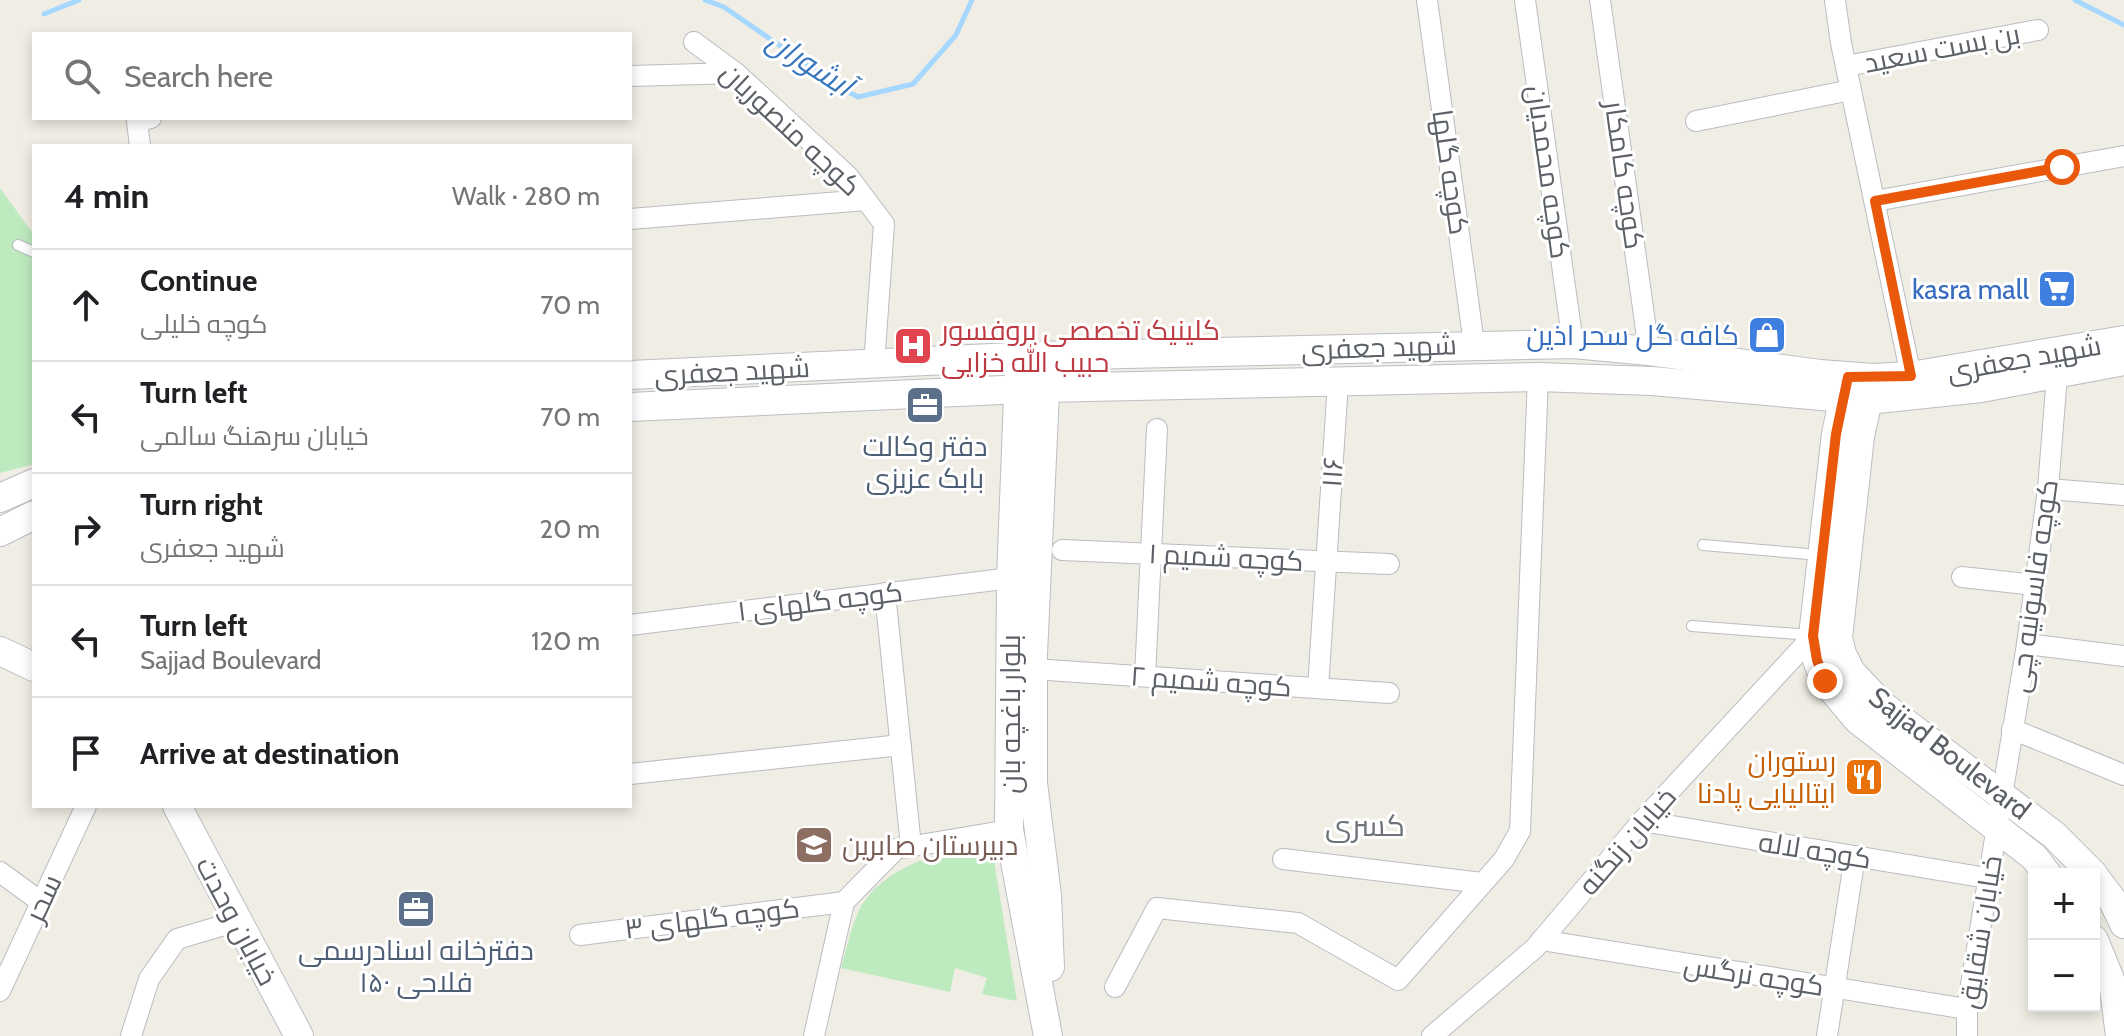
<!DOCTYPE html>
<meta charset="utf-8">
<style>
body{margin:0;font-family:Cabin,Cairo,sans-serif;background:#f6f6f6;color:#202124}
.controls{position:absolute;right:24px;bottom:24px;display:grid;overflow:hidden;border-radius:0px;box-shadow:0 4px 12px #0003}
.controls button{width:72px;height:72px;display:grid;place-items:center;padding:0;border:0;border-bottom:2px solid #e0e0e0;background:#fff;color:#202124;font:40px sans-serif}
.stop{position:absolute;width:24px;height:24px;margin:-18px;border:6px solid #ea580c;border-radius:50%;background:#fff}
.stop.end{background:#ea580c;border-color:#fff;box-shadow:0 2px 8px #0008}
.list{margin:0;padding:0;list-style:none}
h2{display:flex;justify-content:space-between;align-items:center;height:104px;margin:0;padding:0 32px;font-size:34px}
h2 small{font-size:26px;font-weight:400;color:#757577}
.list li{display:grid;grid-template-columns:52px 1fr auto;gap:24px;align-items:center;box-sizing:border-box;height:112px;padding:0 32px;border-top:2px solid #e0e0e0}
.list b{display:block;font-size:30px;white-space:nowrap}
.list p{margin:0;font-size:26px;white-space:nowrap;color:#757577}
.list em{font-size:26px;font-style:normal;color:#757577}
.icon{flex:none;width:44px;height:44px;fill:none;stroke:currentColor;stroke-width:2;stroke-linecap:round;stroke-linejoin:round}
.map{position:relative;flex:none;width:2124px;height:1036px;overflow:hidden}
.search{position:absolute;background:#fff;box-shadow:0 4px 12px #0003;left:32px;top:32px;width:600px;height:88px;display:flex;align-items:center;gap:20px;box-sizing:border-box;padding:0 28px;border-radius:0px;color:#757577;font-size:30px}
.panel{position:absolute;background:#fff;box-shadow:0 4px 12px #0003;left:32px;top:144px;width:600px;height:664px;border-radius:0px}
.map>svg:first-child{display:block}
.green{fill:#beeabf}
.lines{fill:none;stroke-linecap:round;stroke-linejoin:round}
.stream{stroke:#a6d7ff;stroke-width:5}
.lane-casing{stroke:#b9bcc2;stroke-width:12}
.street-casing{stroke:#b9bcc2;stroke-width:22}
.secondary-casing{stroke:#babec4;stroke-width:30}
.lane{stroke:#fff;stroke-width:10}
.street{stroke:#fff;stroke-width:20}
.secondary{stroke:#fff;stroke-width:28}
.route{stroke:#ea580c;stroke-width:10}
.labels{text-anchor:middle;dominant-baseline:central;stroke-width:6;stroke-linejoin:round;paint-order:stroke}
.street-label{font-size:28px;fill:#5c6167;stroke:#fff}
.shop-label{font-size:28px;fill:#366cbe;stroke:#fff;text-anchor:end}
.health-label{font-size:28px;fill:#be3a42;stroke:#fff;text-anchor:start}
.service-label{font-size:28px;fill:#4e5e75;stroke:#fff}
.food-label{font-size:28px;fill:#c56008;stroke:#fff;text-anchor:end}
.education-label{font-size:28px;fill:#785e54;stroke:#fff;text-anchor:start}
.water-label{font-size:30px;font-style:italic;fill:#3776bd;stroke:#fff}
.neighbourhood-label{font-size:30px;fill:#6d7379;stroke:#fff}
</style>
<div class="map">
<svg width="2124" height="1036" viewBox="0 0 2124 1036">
<rect width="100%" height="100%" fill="#f0eee4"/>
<g class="green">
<polygon points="0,188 34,235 34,464 0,473"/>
<path d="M991 843 1017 1001 982 994 987 978 955 968 950 992 841 968C846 952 849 935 855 920 875 866 940 852 991 843Z"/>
</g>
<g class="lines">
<g class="stream">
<polyline points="705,0 724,7 841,88 858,97 913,84 956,35 972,0"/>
<polyline points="2075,0 2124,25"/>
<polyline points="44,14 79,0"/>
</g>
<g class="lane-casing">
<g id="lane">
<polyline points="18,245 34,252"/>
<polyline points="1703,545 1820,555"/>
<polyline points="1692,626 1811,635"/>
</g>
</g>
<g class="street-casing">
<g id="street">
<polyline points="1427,0 1474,344"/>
<polyline points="1525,0 1573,344"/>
<polyline points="1600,0 1649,351"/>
<polyline points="1835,0 1841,43 1911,376"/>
<polyline points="694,42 736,73 848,176 884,224 874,365"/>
<polyline points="1846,66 2038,30"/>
<polyline points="630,76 736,73"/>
<polyline points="1696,121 1851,90"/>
<polyline points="140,146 137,122 151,118"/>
<polyline points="1875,201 2124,156"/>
<polyline points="630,219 866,200"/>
<polyline points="2048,489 2124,495"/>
<polyline points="1062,550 1389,564"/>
<polyline points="1962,577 2035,585"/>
<polyline points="885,593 911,846"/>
<polyline points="630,625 1011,578"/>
<polyline points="2027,644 2124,656"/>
<polyline points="1033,669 1389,693"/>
<polyline points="1145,676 1157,429"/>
<polyline points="1318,688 1338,382"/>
<polyline points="2012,729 2124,775"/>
<polyline points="630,774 901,745"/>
<polyline points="1642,821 1987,878"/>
<polyline points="1283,859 1482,883"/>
<polyline points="0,872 41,902"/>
<polyline points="580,935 844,902"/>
<polyline points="1541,940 1967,1009"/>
<polyline points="1115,987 1157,908 1298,923 1398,980 1504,859 1520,831 1538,377"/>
<polyline points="0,991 86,806"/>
<polyline points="131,1036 149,979 177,939 238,921"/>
<polyline points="814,1036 844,902 896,849 1009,830"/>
<polyline points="1432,1036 1535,948 1642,821 1813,636"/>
<polyline points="1827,1036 1855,856"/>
<polyline points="1967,1036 1967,1009 2027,644 2048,489 2057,375"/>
</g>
</g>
<g class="secondary-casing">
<g id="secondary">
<polyline points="1046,370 1033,654 1033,783 1047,895 1050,967"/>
<polyline points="1019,373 1011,578 1009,830 1048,1036"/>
<polyline points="630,375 1036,356 1573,344 1649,351 1820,374 1873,378 1911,376 2124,340"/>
<polyline points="1847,382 1836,434 1813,636 1817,660 1825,681 1858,720 2034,857 2047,874"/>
<polyline points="1872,382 1860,436 1838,638 1842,654 1851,672 1883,706 2054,835 2093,874"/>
<polyline points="630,407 1045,388 1538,377 1652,381 1868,400 1981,388 2124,361"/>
<polyline points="0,498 34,483"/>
<polyline points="0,532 34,515"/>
<polyline points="0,651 34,667"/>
<polyline points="177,806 299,1036"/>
<polyline points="2094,876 2113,901 2124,924"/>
<polyline points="2094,940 2114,989 2120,1036"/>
</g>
</g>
<use href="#lane" class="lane"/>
<use href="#street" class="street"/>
<use href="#secondary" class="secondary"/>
</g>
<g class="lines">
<polyline class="route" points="1825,681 1817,660 1813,636 1836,434 1848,377 1911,376 1875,201 2062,167"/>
</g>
<defs>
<g id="supermarket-square" transform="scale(2)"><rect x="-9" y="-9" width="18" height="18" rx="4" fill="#3f7fe0" stroke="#fff"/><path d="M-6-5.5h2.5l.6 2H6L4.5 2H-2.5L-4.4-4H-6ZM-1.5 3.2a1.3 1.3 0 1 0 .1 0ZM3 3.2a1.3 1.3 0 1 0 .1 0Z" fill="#fff"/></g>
<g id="shop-square" transform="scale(2)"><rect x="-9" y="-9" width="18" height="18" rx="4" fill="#3f7fe0" stroke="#fff"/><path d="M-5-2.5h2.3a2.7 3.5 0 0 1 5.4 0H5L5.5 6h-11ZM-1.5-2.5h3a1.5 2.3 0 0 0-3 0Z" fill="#fff"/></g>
<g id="hospital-square" transform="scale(2)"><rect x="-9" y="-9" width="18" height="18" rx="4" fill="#e0444e" stroke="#fff"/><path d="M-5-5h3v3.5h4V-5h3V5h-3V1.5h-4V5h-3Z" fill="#fff"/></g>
<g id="office-square" transform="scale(2)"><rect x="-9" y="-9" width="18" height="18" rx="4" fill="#5c6f8a" stroke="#fff"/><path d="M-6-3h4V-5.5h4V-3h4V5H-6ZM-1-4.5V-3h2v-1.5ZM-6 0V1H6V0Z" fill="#fff"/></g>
<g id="restaurant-square" transform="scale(2)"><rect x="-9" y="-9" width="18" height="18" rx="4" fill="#e8710a" stroke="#fff"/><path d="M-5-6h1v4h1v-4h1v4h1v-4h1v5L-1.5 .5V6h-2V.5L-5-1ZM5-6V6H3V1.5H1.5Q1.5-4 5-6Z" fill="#fff"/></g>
<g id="school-square" transform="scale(2)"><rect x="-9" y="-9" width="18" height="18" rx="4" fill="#8d6e63" stroke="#fff"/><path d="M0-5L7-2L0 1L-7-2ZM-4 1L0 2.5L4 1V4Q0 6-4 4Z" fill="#fff"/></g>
</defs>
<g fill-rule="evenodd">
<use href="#supermarket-square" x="2057" y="289"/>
<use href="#shop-square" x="1767" y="335"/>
<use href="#hospital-square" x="913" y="346"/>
<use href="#office-square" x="925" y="405"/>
<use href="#restaurant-square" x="1864" y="777"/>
<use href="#school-square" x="814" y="845"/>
<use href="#office-square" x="416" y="909"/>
</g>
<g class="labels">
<g class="street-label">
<text transform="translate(1942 48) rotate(-11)">بن بست سعید</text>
<text transform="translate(791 129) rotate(43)">کوچه منصوریان</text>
<text transform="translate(1451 172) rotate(82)">کوچه گلها</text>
<text transform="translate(1549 172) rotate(82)">کوچه محمدیان</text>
<text transform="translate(1625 175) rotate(82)">کوچه کامکار</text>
<text transform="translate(1379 347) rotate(-2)">شهید جعفری</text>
<text transform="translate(2024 358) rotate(-10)">شهید جعفری</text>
<text transform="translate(732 371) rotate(-3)">شهید جعفری</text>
<text transform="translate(1332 472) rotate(-86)">۱۱۶</text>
<text transform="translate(1226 557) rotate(3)">کوچه شمیم ۱</text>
<text transform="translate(2033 586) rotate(-82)">کوچه فاسونیه چی</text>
<text transform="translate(820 601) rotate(-7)">کوچه گلهای ۱</text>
<text transform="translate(1211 681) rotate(4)">کوچه شمیم ۲</text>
<text transform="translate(1010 714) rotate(-90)">بلوار باغچه بان</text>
<text transform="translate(1950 753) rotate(38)">Sajjad Boulevard</text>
<text transform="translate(1627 841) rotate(-49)">خیابان زنگنه</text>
<text transform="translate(1815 850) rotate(9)">کوچه لاله</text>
<text transform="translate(43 898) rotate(-65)">سحر</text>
<text transform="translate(712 918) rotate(-7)">کوچه گلهای ۳</text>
<text transform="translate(237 921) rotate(62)">خیابان وحدت</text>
<text transform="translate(1980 932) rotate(-81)">خیابان شقایق</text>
<text transform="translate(1754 975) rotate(9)">کوچه نرگس</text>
</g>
<g class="shop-label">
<text x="2029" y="289">kasra mall</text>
<text x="1739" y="335">کافه گل سحر اذین</text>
</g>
<g class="health-label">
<text x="941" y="330">کلینیک تخصصی پروفسور<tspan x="941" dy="32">حبیب الله خزایی</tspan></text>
</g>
<g class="service-label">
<text x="925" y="446">دفتر وکالت<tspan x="925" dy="32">بابک عزیزی</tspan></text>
<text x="416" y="950">دفترخانه اسنادرسمی<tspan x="416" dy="32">۱۵۰ فلاحی</tspan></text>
</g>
<g class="food-label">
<text x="1836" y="761">رستوران<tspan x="1836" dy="32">ایتالیایی پادنا</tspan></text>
</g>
<g class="education-label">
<text x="842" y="845">دبیرستان صابرین</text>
</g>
<g class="water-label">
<text transform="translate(810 63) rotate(33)">آبشوران</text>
</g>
<g class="neighbourhood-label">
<text x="1365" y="825">کسری</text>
</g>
</g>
</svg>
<div class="controls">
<button>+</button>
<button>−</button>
</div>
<div class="stop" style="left:2062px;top:167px"></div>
<div class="stop end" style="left:1825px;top:681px"></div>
<div class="search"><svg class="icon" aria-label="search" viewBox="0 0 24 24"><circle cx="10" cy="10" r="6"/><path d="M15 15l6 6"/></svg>Search here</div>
<section class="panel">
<h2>4 min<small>Walk · 280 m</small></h2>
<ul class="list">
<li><svg class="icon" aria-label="ahead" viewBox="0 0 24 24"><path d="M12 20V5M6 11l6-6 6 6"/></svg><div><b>Continue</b><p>کوچه خلیلی</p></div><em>70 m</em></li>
<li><svg class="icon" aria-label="left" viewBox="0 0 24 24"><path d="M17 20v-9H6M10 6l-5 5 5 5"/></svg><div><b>Turn left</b><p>خیابان سرهنگ سالمی</p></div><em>70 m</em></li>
<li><svg class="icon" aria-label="right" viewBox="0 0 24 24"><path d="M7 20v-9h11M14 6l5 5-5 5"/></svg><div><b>Turn right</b><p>شهید جعفری</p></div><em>20 m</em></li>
<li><svg class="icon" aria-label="left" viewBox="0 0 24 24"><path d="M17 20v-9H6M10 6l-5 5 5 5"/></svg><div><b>Turn left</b><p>Sajjad Boulevard</p></div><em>120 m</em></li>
<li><svg class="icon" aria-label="arrive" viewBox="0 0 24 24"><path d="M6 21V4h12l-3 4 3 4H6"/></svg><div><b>Arrive at destination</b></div></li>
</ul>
</section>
</div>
